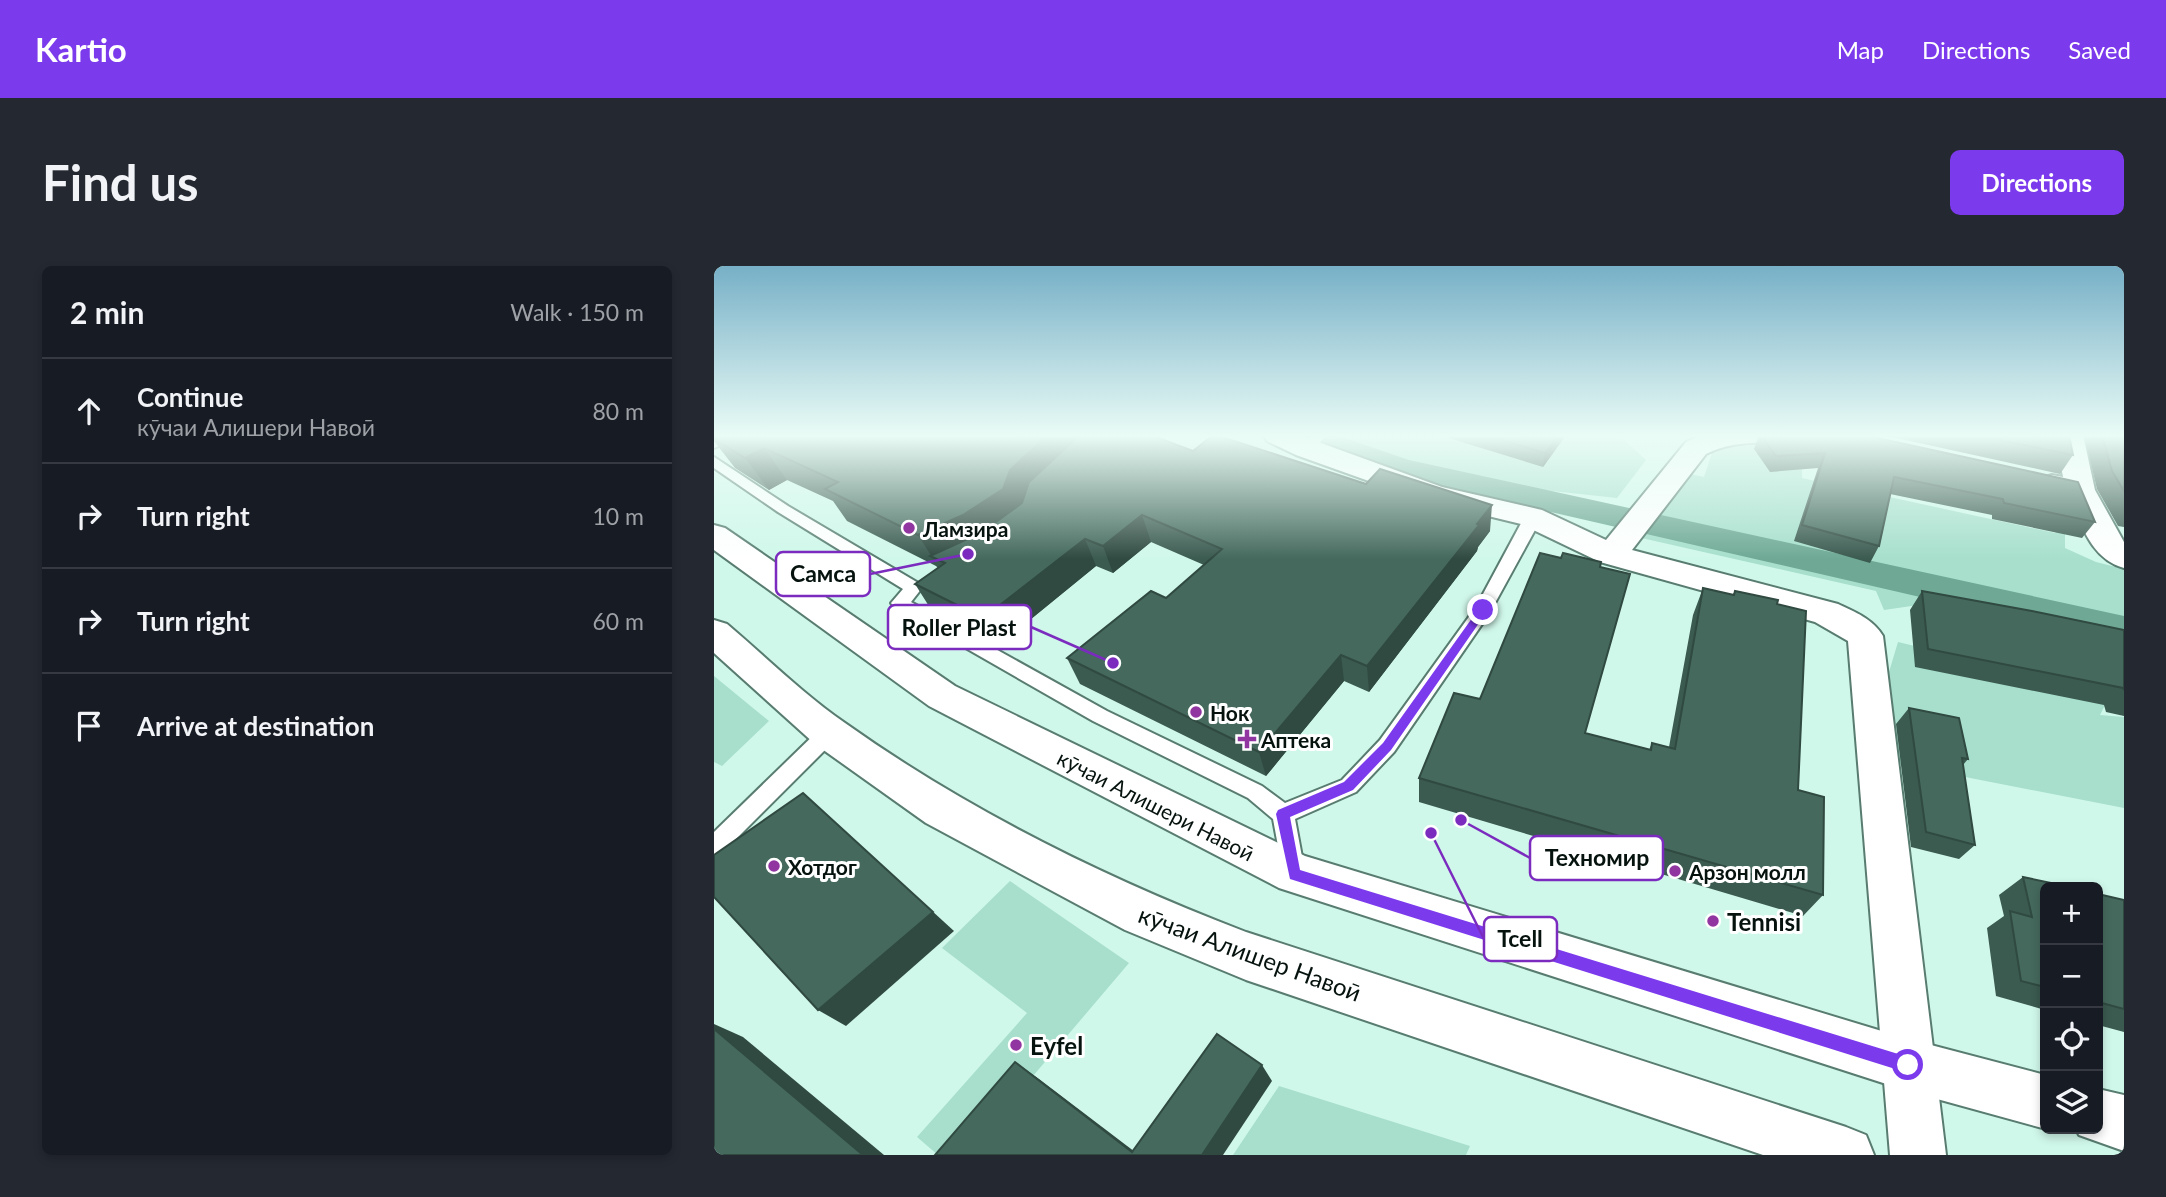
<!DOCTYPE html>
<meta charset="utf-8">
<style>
body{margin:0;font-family:Lato,sans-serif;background:#242831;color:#f1f3f6}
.controls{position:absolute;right:21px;bottom:21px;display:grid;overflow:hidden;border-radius:10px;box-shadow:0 4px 10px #0003}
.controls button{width:63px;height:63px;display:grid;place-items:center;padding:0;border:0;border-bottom:2px solid #363941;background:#171b24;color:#f1f3f6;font:35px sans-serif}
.stop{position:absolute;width:21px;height:21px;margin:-16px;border:5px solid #7c3aed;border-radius:50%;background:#fff}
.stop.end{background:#7c3aed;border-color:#fff;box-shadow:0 2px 7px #0008}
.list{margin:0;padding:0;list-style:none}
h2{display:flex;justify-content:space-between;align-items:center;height:91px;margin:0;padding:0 28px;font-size:30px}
h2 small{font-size:23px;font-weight:400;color:#9ea1a6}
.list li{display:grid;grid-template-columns:46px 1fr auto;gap:21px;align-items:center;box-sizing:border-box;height:105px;padding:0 28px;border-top:2px solid #363941}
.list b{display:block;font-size:26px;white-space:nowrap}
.list p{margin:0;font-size:23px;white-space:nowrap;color:#9ea1a6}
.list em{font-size:23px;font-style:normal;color:#9ea1a6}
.icon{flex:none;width:38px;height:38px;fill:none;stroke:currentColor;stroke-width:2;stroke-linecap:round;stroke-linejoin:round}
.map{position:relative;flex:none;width:1410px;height:889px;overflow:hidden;border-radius:10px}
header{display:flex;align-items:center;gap:42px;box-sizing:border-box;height:98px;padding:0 35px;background:#7c3aed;color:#fff}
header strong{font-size:33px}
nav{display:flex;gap:38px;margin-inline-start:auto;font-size:24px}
.intro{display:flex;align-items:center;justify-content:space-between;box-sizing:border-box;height:168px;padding:0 42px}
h1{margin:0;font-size:49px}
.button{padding:18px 32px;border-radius:10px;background:#7c3aed;color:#fff;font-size:24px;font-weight:700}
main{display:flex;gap:42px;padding:0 42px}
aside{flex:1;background:#171b24;border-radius:10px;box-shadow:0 4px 10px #0003}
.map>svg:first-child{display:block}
.green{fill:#a7dfcc}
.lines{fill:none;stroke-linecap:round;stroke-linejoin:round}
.canal{fill:#6fa996;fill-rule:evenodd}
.lane-casing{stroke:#587c70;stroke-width:4}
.street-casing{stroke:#587c70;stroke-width:4}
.secondary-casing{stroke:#587c70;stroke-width:4}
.lane{fill:#fff;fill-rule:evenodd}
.street{fill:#fff;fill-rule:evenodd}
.secondary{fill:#fff;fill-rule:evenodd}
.wall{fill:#3b5a50}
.shaded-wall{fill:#304a41}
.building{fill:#45695d;stroke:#304a41;stroke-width:2}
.route{fill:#7c3aed}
.poi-dot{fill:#9135a0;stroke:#fff;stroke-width:2.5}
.labels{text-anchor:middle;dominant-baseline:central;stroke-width:6;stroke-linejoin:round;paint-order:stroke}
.poi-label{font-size:21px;font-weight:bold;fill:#05120e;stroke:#fff;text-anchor:start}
.street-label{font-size:21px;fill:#05120e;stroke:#fff}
.near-poi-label{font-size:24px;font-weight:bold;fill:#05120e;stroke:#fff;text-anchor:start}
.near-street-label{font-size:24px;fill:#05120e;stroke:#fff}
.leader{fill:none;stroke:#7b2cbf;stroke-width:2.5}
.callout-dot{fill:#7b2cbf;stroke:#fff;stroke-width:2.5}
.callout{fill:#fff;stroke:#7b2cbf;stroke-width:2.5}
.callout-label{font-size:23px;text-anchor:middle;font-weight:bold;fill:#05120e}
</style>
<header>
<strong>Kartio</strong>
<nav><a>Map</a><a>Directions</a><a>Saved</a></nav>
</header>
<div class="intro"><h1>Find us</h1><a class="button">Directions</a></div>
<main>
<aside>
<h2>2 min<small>Walk · 150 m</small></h2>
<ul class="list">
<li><svg class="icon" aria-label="ahead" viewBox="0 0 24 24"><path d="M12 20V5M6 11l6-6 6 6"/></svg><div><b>Continue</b><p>кӯчаи Алишери Навоӣ</p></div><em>80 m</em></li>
<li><svg class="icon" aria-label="right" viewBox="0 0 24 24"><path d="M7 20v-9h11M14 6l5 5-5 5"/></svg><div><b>Turn right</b></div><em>10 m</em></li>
<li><svg class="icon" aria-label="right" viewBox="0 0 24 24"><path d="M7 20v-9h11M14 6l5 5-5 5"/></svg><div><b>Turn right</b></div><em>60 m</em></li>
<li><svg class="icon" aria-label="arrive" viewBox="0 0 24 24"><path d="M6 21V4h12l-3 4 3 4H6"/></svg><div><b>Arrive at destination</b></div></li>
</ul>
</aside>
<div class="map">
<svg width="1410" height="889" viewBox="0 0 1410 889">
<rect width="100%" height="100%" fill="#d0f8ea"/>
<g class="green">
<polygon points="621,169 905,169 932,194 903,232 756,216 639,184"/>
<polygon points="1088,178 1088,212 1341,267 1351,256 1351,282 1382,296 1410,303 1410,376 1401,389 1294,326 1170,344 1162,325 923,271 971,207 990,211 1000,181"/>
<polygon points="1184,376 1397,427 1386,449 1410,451 1410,542 1185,498 1175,406"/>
<polygon points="0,410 55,455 8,500 0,496"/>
<polygon points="296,615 415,697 252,889 224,889 203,871 313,747 228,682"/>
<polygon points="565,820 756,880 752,889 519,889"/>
</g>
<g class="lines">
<polygon class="canal" points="578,169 622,169 695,194 1410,350 1410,378 676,209 582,175"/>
<g class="lane-casing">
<g id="lane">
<polygon points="14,169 34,169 0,182 0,173"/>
<polygon points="598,169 613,169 597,186 587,186 585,183"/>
<polygon points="0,191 74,240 206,318 208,322 197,336 393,445 548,520 571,537 628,514 666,474 762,341 812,248 817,246 825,251 821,264 775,348 680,486 642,526 581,553 591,607 588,614 580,617 572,614 569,607 559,553 534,532 379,455 180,341 177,337 189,323 64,246 0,202"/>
<polygon points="115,459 122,461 125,467 122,473 8,587 0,590 0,566 108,461"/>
</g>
</g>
<g class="street-casing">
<g id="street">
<path d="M549 169H585L728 221 828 244 892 274 972 176 985 170 1110 169 1108 177 1098 179C1062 178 1025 171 992 188L918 284 1124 338C1141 346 1159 353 1169 370L1232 889H1176L1134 375 1101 356 886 296 807 258 708 234 582 189 553 175Z"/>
<path d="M1341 169H1369L1381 224 1410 276V302C1377 293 1368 259 1354 230L1328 224 1323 218 1328 212 1338 209 1349 211Z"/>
</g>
</g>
<g class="secondary-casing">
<g id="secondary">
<polygon points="0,259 11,262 241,420 591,590 1194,773 1331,809 1332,863 1194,825 565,622 215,440 0,284"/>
<path d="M0 354 13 358C52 391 89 428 131 457 255 545 391 612 532 666L1132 861 1152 869 1160 889H1049L532 714 411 664 212 557 101 478 0 387Z"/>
<polygon points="1384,823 1410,829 1410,885 1365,869 1362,863 1384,863"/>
</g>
</g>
<use href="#lane" class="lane"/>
<use href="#street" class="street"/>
<use href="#secondary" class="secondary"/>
</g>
<g class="wall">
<polygon points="0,169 479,185 776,265 764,281 763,285 655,426 630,415 552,510 366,418 353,392 452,332 490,299 437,276 399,307 382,300 285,379 218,345 201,318 224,302 222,300 133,255 119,235 73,214 55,224 21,202 0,175"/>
<polygon points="725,169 852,169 829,201"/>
<polygon points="1045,169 1150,169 1381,256 1368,272 1278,253 1278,249 1176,228 1165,280 1156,297 1080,275 1104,202 1056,206 1040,183"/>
<polygon points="1169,169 1355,169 1359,189 1346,208"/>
<polygon points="1370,169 1410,169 1410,261 1404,260 1383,223"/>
<polygon points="886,301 871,467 935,484 938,477 955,481 979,349 989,322 1019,329 1021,325 1063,338 1084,524 1109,629 1089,650 705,536 705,512 766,433"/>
<polygon points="1208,325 1410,364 1410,450 1392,446 1390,439 1201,401 1196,344"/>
<polygon points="1195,442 1254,493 1249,499 1261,579 1245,593 1197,581 1182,458"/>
<polygon points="1309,611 1331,621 1331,744 1282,730 1273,662 1290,650 1285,629"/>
<polygon points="1384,628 1410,634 1410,766 1384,759"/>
</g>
<g class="shaded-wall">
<polygon points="334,169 373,169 305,254 218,291 204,269"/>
<polygon points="845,169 852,169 829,201 831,187"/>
<polygon points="50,182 73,214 55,224 31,192"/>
<polygon points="778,239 776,265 764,281 763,285 655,426 653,400"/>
<polygon points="428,249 437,276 399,307 389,280"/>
<polygon points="371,273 382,300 285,379 269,352"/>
<polygon points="627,389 630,415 552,510 545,486"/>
<polygon points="113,549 240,665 132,760 104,744"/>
<polygon points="0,758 29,771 170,889 149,889 0,763"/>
<polygon points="301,796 325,813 425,889 418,886"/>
<polygon points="548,799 558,815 509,889 488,889"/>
</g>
<g class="building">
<polygon points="0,169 334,169 296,204 289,223 249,249 204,269 111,223 124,216 50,182 31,192 0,173"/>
<polygon points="366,169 437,169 479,185 499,169 502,169 652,218 666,203 778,239 763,258 765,259 653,400 627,389 545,486 353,392 437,325 452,332 508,283 428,249 389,280 371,273 269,352 201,318 231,297 216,290 267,267 308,237 315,216"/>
<polygon points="772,169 845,169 831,187"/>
<polygon points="1047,169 1150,169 1364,216 1381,256 1290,237 1289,233 1180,211 1165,280 1088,259 1111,187 1062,190"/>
<polygon points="1262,169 1355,169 1359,189"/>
<polygon points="1388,169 1410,169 1410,225 1398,205"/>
<polygon points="826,287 847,292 849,287 887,296 886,301 916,308 871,467 937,484 938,477 961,483 989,322 1020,329 1021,325 1064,334 1063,338 1092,345 1084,524 1110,531 1109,629 705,512 740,427 766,433"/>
<polygon points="1208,325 1318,345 1410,364 1410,424 1409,422 1214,383"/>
<polygon points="1195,442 1245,452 1254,493 1248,492 1261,579 1212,566"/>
<polygon points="89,527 219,646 104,744 0,631 0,589"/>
<polygon points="1309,611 1356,621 1331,621 1331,721 1307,715 1296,645 1318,651"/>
<polygon points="1384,628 1410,634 1410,743 1384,736"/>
<polygon points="0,763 149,889 0,889"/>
<polygon points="503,768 548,799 488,889 221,889 301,796 418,886"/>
</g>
<linearGradient id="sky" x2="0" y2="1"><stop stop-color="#77b0c7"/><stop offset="0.58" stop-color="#eafcf6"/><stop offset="1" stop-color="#eafcf6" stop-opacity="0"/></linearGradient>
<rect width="1410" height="293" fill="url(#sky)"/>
<polygon class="route" points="766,341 774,344 677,484 639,524 576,551 586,604 1194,791 1200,794 1202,799 1200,805 1194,807 576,613 562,548 564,544 630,516 669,477"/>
<g class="poi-dot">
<circle cx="195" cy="262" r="7"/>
<circle cx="482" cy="446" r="7"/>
<path d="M529.5 462.5h7v7h7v7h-7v7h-7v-7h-7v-7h7z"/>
<circle cx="60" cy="600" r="7"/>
<circle cx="961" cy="605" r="7"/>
<circle cx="999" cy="655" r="7"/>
<circle cx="302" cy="779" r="7"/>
</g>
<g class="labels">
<g class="poi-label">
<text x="209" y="262">Ламзира</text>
<text x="496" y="446">Нок</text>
<text x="547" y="473">Аптека</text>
<text x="74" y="600">Хотдог</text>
<text x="975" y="605">Арзон молл</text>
</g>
<g class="street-label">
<text transform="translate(442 539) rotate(27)">кӯчаи Алишери Навоӣ</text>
</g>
<g class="near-poi-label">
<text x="1013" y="655">Tennisi</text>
<text x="316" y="779">Eyfel</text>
</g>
<g class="near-street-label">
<text transform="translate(536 687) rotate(20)">кӯчаи Алишер Навоӣ</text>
</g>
</g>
<path class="leader" d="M254 288L156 308M399 397L317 361M747 554L816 592M717 567L770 673"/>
<g class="callout-dot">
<circle cx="254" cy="288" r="7"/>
<circle cx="399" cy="397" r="7"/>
<circle cx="747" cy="554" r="7"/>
<circle cx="717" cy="567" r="7"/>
</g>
<g class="callout">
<rect x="62" y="286" width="94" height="44" rx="7"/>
<rect x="174" y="339" width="143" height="44" rx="7"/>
<rect x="816" y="570" width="133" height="44" rx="7"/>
<rect x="770" y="651" width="73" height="44" rx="7"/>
</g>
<g class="callout-label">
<text x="109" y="316">Самса</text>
<text x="245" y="370">Roller Plast</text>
<text x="883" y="600">Техномир</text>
<text x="806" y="681">Tcell</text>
</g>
</svg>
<div class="controls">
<button>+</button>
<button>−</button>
<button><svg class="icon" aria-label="locate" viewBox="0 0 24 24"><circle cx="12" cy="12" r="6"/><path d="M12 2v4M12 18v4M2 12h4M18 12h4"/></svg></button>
<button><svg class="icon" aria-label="layers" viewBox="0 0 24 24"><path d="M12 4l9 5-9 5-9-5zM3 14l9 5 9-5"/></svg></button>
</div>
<div class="stop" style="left:1194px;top:799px"></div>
<div class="stop end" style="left:769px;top:344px"></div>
</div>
</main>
